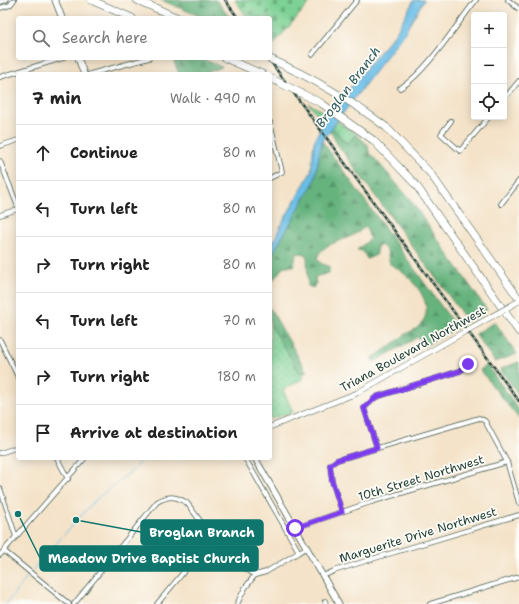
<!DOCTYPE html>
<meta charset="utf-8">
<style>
body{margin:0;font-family:"Shantell Sans",sans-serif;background:#f6f6f6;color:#222}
.controls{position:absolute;right:12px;top:12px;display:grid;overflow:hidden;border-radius:4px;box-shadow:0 2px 10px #0003}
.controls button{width:36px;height:36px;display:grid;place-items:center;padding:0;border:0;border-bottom:1px solid #e0e0e0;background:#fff;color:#222;font:20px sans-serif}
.stop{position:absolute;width:12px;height:12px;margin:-9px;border:3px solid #7c3aed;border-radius:50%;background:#fff}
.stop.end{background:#7c3aed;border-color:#fff;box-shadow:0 1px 4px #0008}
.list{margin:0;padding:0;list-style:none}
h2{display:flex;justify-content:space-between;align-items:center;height:52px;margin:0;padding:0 16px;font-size:17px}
h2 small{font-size:13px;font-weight:400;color:#767676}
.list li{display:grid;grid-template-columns:26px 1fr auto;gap:12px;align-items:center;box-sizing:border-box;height:56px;padding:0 16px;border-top:1px solid #e0e0e0}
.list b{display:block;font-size:15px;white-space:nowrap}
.list em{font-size:13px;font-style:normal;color:#767676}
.icon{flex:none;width:22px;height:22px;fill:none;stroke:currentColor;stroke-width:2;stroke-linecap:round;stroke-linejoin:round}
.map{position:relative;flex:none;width:519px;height:604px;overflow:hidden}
.search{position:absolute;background:#fff;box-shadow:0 2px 10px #0003;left:16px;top:16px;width:256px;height:44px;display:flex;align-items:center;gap:10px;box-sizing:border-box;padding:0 14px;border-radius:4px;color:#767676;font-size:15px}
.panel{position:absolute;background:#fff;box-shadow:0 2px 10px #0003;left:16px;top:72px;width:256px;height:388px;border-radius:4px}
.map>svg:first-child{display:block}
.grass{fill:url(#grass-dots);stroke:#4e8764}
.forest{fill:url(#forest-firs);stroke:#427859}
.cemetery{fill:url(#cemetery-stones);stroke:#4e8764}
.water{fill:#6abde6;stroke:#447d8d}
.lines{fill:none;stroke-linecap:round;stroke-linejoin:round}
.stream{stroke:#6abde6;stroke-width:1}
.minor-casing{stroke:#3f564a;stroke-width:5.5}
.tertiary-casing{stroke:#3f564a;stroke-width:6}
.secondary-casing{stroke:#3f564a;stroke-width:7}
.motorway-casing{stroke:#3f564a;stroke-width:8}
.minor{stroke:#fff;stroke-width:4}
.tertiary{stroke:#fff;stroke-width:5}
.secondary{stroke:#fff;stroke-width:5.5}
.motorway{stroke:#fff;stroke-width:7}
.rail-casing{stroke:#1f3d34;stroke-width:2.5}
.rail{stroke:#fdfcf7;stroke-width:1;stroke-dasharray:3;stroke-linecap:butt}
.tertiary-bridge-casing{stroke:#3f564a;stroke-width:6;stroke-linecap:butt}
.motorway-bridge-casing{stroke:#3f564a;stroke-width:8;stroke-linecap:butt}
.tertiary-bridge{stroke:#fff;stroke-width:5}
.motorway-bridge{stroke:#fff;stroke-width:7}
.route{stroke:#7c3aed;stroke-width:5}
.labels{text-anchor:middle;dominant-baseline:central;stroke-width:3.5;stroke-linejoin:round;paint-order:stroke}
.street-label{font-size:12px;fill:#1f3d34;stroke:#fdfcf7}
.water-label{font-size:13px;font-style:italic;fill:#325d60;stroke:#fdfcf7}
.leader{fill:none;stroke:#0f766e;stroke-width:1.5}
.callout-dot{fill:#0f766e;stroke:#fdfcf7;stroke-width:1.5}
.callout{fill:#0f766e;stroke:#0f766e;stroke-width:1.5}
.callout-label{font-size:13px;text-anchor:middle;font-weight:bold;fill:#fff}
</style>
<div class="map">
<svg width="519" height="604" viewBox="0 0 519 604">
<defs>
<pattern id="grass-dots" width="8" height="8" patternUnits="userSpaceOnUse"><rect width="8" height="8" fill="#7dd194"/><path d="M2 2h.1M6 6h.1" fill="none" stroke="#66ab7a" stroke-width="1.8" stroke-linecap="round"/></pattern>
<pattern id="forest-firs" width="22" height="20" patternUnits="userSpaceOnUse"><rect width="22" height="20" fill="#66b37e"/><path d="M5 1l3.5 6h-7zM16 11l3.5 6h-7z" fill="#539368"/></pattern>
<pattern id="cemetery-stones" width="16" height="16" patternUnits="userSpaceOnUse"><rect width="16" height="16" fill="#7dd194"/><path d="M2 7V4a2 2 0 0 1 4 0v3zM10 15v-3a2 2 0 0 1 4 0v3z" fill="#66ab7a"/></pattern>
</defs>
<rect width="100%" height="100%" fill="#fdfcf7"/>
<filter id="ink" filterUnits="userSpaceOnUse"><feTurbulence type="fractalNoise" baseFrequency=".025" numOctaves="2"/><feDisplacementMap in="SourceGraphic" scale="8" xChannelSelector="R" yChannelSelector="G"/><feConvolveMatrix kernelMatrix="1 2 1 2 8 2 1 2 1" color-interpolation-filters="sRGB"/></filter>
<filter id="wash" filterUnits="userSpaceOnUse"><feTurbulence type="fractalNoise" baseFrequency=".012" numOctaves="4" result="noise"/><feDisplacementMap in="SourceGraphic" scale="16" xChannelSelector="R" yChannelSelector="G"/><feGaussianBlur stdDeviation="0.9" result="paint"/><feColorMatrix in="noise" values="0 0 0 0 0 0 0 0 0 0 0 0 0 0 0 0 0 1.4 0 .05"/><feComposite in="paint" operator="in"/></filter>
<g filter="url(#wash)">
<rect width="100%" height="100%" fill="#f4e3c9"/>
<g class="grass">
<polygon points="308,103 329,115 323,121"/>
<polygon points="337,121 356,134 348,143 345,142 332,127"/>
<polygon points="270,324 304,378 283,390 293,412 270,419"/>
</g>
<g class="forest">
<polygon points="161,0 216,0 230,18 204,18"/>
<polygon points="175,58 200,58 222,67 202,74 179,74 174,62"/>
<polygon points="332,127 345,142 348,143 356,134 368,145 369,152 409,198 487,310 468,322 337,144 330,130"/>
<path d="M322 141 457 328 424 346 418 337 374 362 371 359C383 351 395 343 406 334 410 331 416 330 419 326 441 305 408 273 390 264L387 251 381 245 377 246 376 255 367 259 363 251 357 250 370 239 366 227C361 229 359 232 355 234 342 242 321 243 317 259L322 264 329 266V273L315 277 316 283 313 288 308 286 307 256 302 253 296 254 294 266H284L270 284V258L314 182Z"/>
<polygon points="270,308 307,372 301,375 270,324"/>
<polygon points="495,322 517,354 495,362 475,334"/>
<polygon points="519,362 519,395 500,369"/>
<polygon points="487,365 519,410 519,419 480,370"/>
</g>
<polygon class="cemetery" points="235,0 312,0 273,45 270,44 270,18 248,18"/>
<polygon class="water" points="414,0 424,0 405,32 322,141 314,182 270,258 270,248 281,225 311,172 314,142 323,121 396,32"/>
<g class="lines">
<g class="stream">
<polyline points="31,572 94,501 134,469 143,458"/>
<polyline points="6,604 29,575"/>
</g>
</g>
</g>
<g filter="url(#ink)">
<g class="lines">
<g class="minor-casing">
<g id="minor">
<polyline points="508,0 519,9"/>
<polyline points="0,2 6,0"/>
<polyline points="0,8 10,5 14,0"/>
<polyline points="312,55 357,0"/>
<polyline points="90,74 149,58"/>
<polyline points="0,77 63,58"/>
<path d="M400 88C424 75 458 23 476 0"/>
<polyline points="504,99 519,81"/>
<polyline points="451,121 441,134 460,151 489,117"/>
<polyline points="270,122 282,172 270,178"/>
<polyline points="0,146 18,140"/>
<polyline points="0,161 18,207"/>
<polyline points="501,204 519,181"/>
<polyline points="0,215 18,209"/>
<polyline points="0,340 18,377"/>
<polyline points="377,448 364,408 376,397 460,371 468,365"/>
<polyline points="0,453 18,447"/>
<polyline points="57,458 68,479"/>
<polyline points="245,458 299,552"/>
<polyline points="0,488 16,537"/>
<polyline points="342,512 332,481 330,465 337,460 479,418 485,421 507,462 519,503"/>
<polyline points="295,528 371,502 507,462"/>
<polyline points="4,551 69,604"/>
<polyline points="0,555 85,458"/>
<polyline points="323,576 334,571 372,559 519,515"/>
<polyline points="325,601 326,604"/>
<path d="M74 604 157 502C169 495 176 496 187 503L227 557 255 575"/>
<polyline points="157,604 212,538"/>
<polyline points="237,604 245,588 255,575 266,572 306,548"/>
<polyline points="430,604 519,577"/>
</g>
</g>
<g class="tertiary-casing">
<polyline id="tertiary" points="270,427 357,393 450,340"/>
</g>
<g class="secondary-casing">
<g id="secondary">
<polyline points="55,0 62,18"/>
<polyline points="78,58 84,74"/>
<polyline points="255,458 339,604"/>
</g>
</g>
<g class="motorway-casing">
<g id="motorway">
<polyline points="91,0 132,18"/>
<polyline points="137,0 178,18"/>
<polyline points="225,58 262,74"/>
<polyline points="386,127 430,173 519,299"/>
<polyline points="373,140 416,185 519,332"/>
</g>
</g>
<use href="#minor" class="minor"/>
<use href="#tertiary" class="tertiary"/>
<use href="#secondary" class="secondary"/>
<use href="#motorway" class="motorway"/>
<g class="rail-casing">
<g id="rail">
<polyline points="225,0 238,18"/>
<polyline points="268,58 519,401"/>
</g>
</g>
<use href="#rail" class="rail"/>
<g class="tertiary-bridge-casing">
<polyline id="tertiary-bridge" points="450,340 519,301"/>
</g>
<g class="motorway-bridge-casing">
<g id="motorway-bridge">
<path d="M268 58C311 77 349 99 386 127"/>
<polyline points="270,78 321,103 373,140"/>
</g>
</g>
<use href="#tertiary-bridge" class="tertiary-bridge"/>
<use href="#motorway-bridge" class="motorway-bridge"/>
</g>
</g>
<g class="lines" filter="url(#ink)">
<polyline class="route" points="295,528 342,512 332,481 330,465 337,460 377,448 364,408 376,397 460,371 468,364"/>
</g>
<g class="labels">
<g class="street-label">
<text transform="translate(413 349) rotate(-29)">Triana Boulevard Northwest</text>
<text transform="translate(421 478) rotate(-17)">10th Street Northwest</text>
<text transform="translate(418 535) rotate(-17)">Marguerite Drive Northwest</text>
</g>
<g class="water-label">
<text transform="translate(348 87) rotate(-53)">Broglan Branch</text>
</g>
</g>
<path class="leader" d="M76 520L141 532M18 514L40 558"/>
<g class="callout-dot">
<circle cx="76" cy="520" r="4"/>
<circle cx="18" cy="514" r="4"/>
</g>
<g class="callout">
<rect x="141" y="520" width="122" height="25" rx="4"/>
<rect x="40" y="546" width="218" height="25" rx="4"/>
</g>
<g class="callout-label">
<text x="202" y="537">Broglan Branch</text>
<text x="149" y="563">Meadow Drive Baptist Church</text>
</g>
</svg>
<div class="controls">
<button>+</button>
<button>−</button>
<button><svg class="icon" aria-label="locate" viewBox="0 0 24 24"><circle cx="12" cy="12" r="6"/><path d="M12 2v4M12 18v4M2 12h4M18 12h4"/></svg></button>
</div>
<div class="stop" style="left:295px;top:528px"></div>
<div class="stop end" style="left:468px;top:364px"></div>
<div class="search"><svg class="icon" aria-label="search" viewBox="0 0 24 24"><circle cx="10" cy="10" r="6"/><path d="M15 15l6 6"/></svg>Search here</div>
<section class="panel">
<h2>7 min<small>Walk · 490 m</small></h2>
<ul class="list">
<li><svg class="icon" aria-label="ahead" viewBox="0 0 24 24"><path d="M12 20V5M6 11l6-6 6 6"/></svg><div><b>Continue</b></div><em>80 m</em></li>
<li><svg class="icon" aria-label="left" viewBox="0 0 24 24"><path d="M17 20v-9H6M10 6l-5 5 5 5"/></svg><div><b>Turn left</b></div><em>80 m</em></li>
<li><svg class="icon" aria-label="right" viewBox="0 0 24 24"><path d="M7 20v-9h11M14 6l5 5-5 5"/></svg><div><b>Turn right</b></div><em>80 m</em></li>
<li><svg class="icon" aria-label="left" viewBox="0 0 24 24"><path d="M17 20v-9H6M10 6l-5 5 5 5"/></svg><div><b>Turn left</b></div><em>70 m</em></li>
<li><svg class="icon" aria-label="right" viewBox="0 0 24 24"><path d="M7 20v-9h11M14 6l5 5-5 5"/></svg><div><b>Turn right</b></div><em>180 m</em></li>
<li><svg class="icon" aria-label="arrive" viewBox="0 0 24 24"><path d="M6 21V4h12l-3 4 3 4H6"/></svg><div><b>Arrive at destination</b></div></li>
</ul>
</section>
</div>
